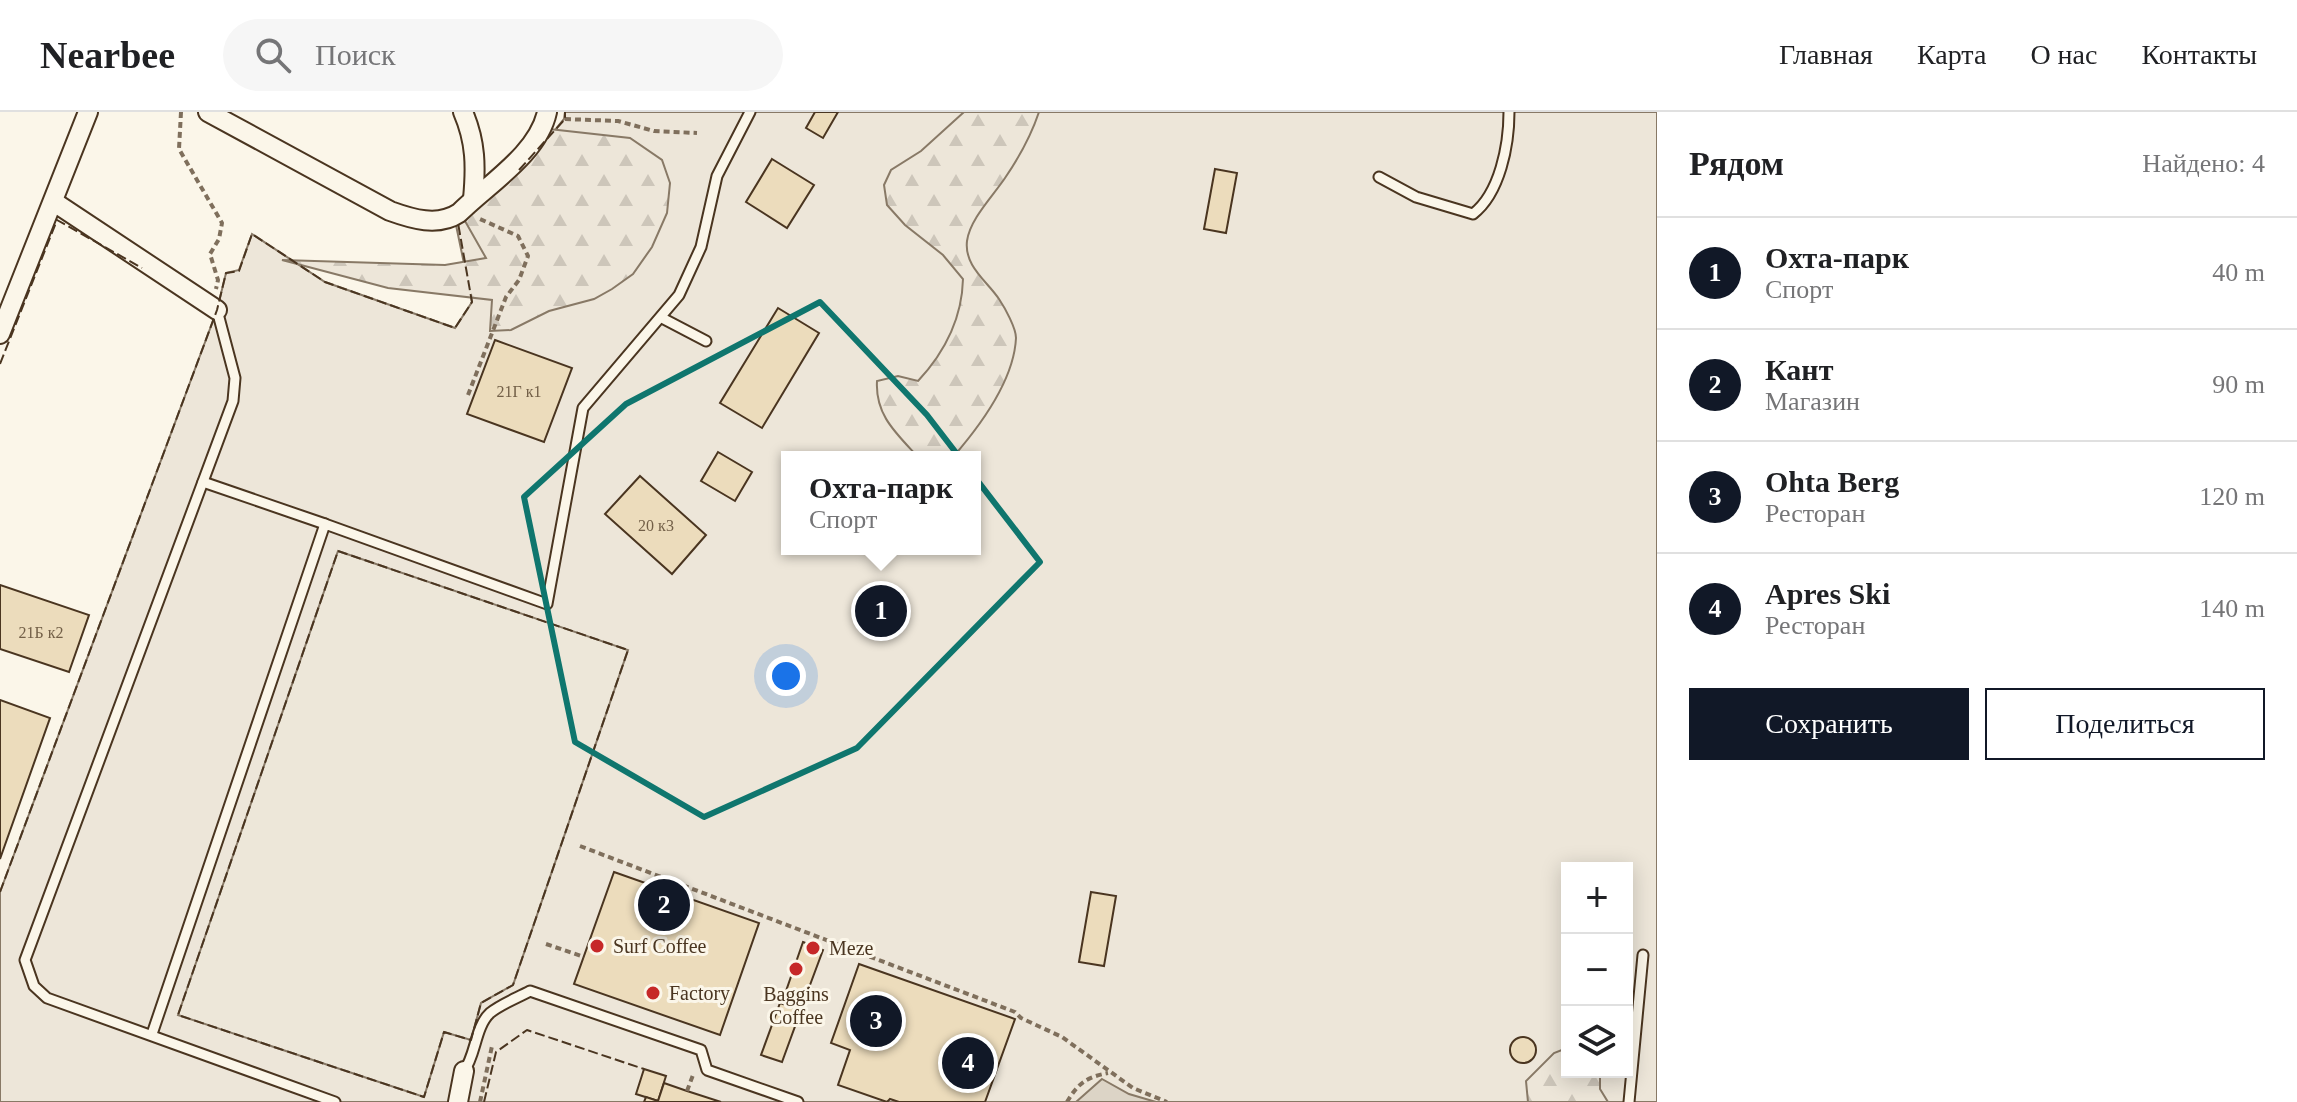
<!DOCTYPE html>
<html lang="ru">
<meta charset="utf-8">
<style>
body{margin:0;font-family:Georgia,serif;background:#f6f6f6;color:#202124}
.controls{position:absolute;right:24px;bottom:24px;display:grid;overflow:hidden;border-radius:0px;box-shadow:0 4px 20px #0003}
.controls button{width:72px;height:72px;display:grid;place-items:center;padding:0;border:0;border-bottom:2px solid #e0e0e0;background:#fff;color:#202124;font:40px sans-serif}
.you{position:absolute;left:786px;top:564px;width:28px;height:28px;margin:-20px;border:6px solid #fff;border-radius:50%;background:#1a73e8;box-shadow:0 0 0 12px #1a73e833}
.badge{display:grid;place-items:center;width:52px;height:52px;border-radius:50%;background:#111827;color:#fff;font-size:26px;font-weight:700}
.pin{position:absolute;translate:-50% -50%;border:4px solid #fff;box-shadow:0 2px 8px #0006}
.popup{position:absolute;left:781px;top:339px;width:200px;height:104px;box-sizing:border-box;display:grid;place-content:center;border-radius:0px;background:#fff;filter:drop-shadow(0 2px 6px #0005);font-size:26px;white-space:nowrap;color:#757577}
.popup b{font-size:30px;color:#202124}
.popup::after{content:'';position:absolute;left:50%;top:100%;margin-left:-16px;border:16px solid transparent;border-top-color:#fff}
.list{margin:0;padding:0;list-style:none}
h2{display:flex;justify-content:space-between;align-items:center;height:104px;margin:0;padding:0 32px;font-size:34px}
h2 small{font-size:26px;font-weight:400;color:#757577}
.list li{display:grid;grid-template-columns:52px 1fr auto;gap:24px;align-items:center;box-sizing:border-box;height:112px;padding:0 32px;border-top:2px solid #e0e0e0}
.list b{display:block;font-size:30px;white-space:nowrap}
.list p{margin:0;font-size:26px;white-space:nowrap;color:#757577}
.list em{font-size:26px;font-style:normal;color:#757577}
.actions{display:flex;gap:16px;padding:24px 32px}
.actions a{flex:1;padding:18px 0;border:2px solid #111827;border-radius:0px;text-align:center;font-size:28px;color:#111827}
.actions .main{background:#111827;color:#fff}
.icon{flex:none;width:44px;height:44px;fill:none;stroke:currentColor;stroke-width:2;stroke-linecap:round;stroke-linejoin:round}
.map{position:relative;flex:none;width:1657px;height:990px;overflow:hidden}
header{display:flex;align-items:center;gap:48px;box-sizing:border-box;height:112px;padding:0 40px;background:#fff;border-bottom:2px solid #e0e0e0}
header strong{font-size:38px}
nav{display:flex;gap:44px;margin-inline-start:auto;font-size:28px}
.search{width:560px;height:72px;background:#f6f6f6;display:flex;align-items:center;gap:20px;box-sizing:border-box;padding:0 28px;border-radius:44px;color:#757577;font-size:30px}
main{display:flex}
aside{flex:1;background:#fff}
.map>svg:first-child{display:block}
.green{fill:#ede6d9;stroke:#887966;stroke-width:2;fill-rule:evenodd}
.forest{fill:url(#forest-firs);stroke:#887966;stroke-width:2}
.parking{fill:#ede7d9;stroke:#887966;stroke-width:2}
.water{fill:#dcd4c6;stroke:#887966;stroke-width:2}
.building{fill:#ecdcbc;stroke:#4a3520;stroke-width:2}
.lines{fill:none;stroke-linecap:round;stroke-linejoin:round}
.lane-casing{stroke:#4a3520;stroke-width:13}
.street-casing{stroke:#4a3520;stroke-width:22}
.path{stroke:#7f6f5c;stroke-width:4;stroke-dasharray:6 4;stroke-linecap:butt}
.lane{stroke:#fbf6e9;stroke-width:9}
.street{stroke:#fbf6e9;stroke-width:18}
.fence{stroke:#4a3520;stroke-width:2;stroke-dasharray:10 4;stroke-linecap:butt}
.marked{fill:none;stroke:#0f766e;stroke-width:6;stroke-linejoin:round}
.poi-dot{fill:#c62828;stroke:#fbf6e9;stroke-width:3}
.labels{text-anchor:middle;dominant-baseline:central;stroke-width:6;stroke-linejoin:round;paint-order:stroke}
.number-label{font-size:16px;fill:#725f47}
.poi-label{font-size:20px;fill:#4a3520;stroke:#fbf6e9;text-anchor:start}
</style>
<header>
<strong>Nearbee</strong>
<div class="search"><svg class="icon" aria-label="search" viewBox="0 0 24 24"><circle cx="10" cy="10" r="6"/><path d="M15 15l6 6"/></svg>Поиск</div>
<nav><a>Главная</a><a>Карта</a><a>О нас</a><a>Контакты</a></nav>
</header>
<main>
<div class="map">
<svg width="1657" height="990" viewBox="0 0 1657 990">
<defs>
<pattern id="forest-firs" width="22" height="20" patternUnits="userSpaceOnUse" patternTransform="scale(2)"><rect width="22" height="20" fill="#ede6d9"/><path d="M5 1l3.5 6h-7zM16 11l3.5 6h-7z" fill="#cdc6ba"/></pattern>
</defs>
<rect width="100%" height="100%" fill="#fbf6e9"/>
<path class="green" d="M565 0H1657V990H0V780L217 198 226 161 239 158 252 122 325 170 455 216 472 190 456 113 535 43 564 7ZM787 345H975V437H787ZM1567 756H1627V960H1567Z"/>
<g class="forest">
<path d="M964 0H1039C1032 21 1018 47 1005 66 993 84 970 107 967 129 964 154 987 169 999 187 1005 196 1016 216 1016 226 1014 269 980 314 953 345H918C896 321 875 303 877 269L898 264 918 269C945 240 962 206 963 167L943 143 905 113 887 93 884 73 891 58 921 39Z"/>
<polygon points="549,17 630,26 662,48 670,71 667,101 652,135 633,162 612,177 594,187 549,199 511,218 490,219 492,188 388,176 282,148 445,153 486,146 461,102"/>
<polygon points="1567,936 1567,960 1600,960 1600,977 1608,990 1528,990 1526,969 1554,941"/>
</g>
<polygon class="parking" points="338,439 628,538 513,873 481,891 471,928 444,920 424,985 178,903"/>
<polygon class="water" points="1102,967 1129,982 1156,990 1076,990"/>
<g class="building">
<polygon points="815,0 838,0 823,26 806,16"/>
<polygon points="772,47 814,73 787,116 746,90"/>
<polygon points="1215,57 1237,61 1226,121 1204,117"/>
<polygon points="778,196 819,221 762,316 720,291"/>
<polygon points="495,228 572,256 544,330 467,302"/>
<polygon points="718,340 752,360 735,389 701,369"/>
<polygon points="640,364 706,423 672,462 605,402"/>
<polygon points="0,473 89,503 69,560 0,537"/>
<polygon points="0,588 50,606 0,747"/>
<polygon points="614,760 759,811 720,923 574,872"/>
<polygon points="1091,780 1116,784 1104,854 1079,850"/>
<polygon points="803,830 823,838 804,889 785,882"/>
<polygon points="859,852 1015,907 985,990 899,990 890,987 887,990 838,973 850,938 831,931"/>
<polygon points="780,891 801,898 782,950 761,943"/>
<circle cx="1523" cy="938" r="13"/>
<polygon points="644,957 666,964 658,989 636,982"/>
<polygon points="664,971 687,979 721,990 644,990 646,985 658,989"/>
</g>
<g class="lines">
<g class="lane-casing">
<g id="lane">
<path d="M1379 65 1416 85 1473 102C1500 81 1509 33 1509 0"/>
<polyline points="217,198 235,266 233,289 25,848 34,874 47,886 335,990"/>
<polyline points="662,206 706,229"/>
<polyline points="203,370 325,412"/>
<polyline points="152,922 325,412 547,492 583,296 679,183 701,135 717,64 750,0"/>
<path d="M464 959C476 943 475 915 490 901 501 892 517 886 530 879L701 938 707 958 798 990"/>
<polyline points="1629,990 1643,843"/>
</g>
</g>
<g class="street-casing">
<g id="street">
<path d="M208 0 390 99C412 107 438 115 459 101 488 72 538 42 547 0"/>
<path d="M463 0C476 30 476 55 473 87"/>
<polyline points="54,90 217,198"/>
<polyline points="0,222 88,0"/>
<polyline points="458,990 464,959"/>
</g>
</g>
<g class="path">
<polyline points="181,0 179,37 222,111 219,127 210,142 218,168 216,177"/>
<polyline points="565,7 618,9 654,19 697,21"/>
<polyline points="468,283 506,185 519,168 528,144 518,124 480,107"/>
<polyline points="580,734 1015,900 1021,906 1062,925 1133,976 1167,990"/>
<polyline points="546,832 584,845"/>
<polyline points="687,979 693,963"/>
<polyline points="480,990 492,934"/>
<path d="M1067 990C1078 971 1087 965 1108 961"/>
</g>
<use href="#lane" class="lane"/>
<use href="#street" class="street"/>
<g class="fence">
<polyline points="519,58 565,7 565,0"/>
<polyline points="0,252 57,108 142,156"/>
<polygon points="338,439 628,538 513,873 481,891 471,928 444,920 424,985 178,903"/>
<polyline points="0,780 217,198 226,161 239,159 252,122 325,170 455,216 472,190 458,111"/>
<polyline points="484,990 496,940 527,918 644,957"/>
</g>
</g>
<path class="marked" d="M820 190 927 303 1040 450 857 636 704 705 575 630 524 385 626 292Z"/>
<g class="poi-dot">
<circle cx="597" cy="834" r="8"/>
<circle cx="813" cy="836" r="8"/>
<circle cx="796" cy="857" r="8"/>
<circle cx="653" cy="881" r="8"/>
</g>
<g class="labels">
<g class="number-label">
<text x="519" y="279">21Г к1</text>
<text x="656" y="413">20 к3</text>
<text x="41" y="520">21Б к2</text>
</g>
<g class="poi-label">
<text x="613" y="834">Surf Coffee</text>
<text x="829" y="836">Meze</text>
<text x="669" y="881">Factory</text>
<text x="796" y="882" text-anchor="middle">Baggins<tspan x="796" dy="23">Coffee</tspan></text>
</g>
</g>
</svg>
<div class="controls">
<button>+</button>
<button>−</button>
<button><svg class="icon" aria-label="layers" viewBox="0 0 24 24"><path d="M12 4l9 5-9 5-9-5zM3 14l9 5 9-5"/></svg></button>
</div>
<div class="you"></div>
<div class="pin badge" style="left:881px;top:499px">1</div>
<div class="popup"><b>Охта-парк</b>Спорт</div>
<div class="pin badge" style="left:664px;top:793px">2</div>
<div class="pin badge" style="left:876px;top:909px">3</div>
<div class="pin badge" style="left:968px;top:951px">4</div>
</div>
<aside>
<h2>Рядом<small>Найдено: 4</small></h2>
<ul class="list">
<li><span class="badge">1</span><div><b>Охта-парк</b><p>Спорт</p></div><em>40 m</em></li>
<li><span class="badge">2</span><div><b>Кант</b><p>Магазин</p></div><em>90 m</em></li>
<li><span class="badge">3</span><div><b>Ohta Berg</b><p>Ресторан</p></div><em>120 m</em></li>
<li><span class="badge">4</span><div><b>Apres Ski</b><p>Ресторан</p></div><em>140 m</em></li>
</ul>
<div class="actions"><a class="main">Сохранить</a><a>Поделиться</a></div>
</aside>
</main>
